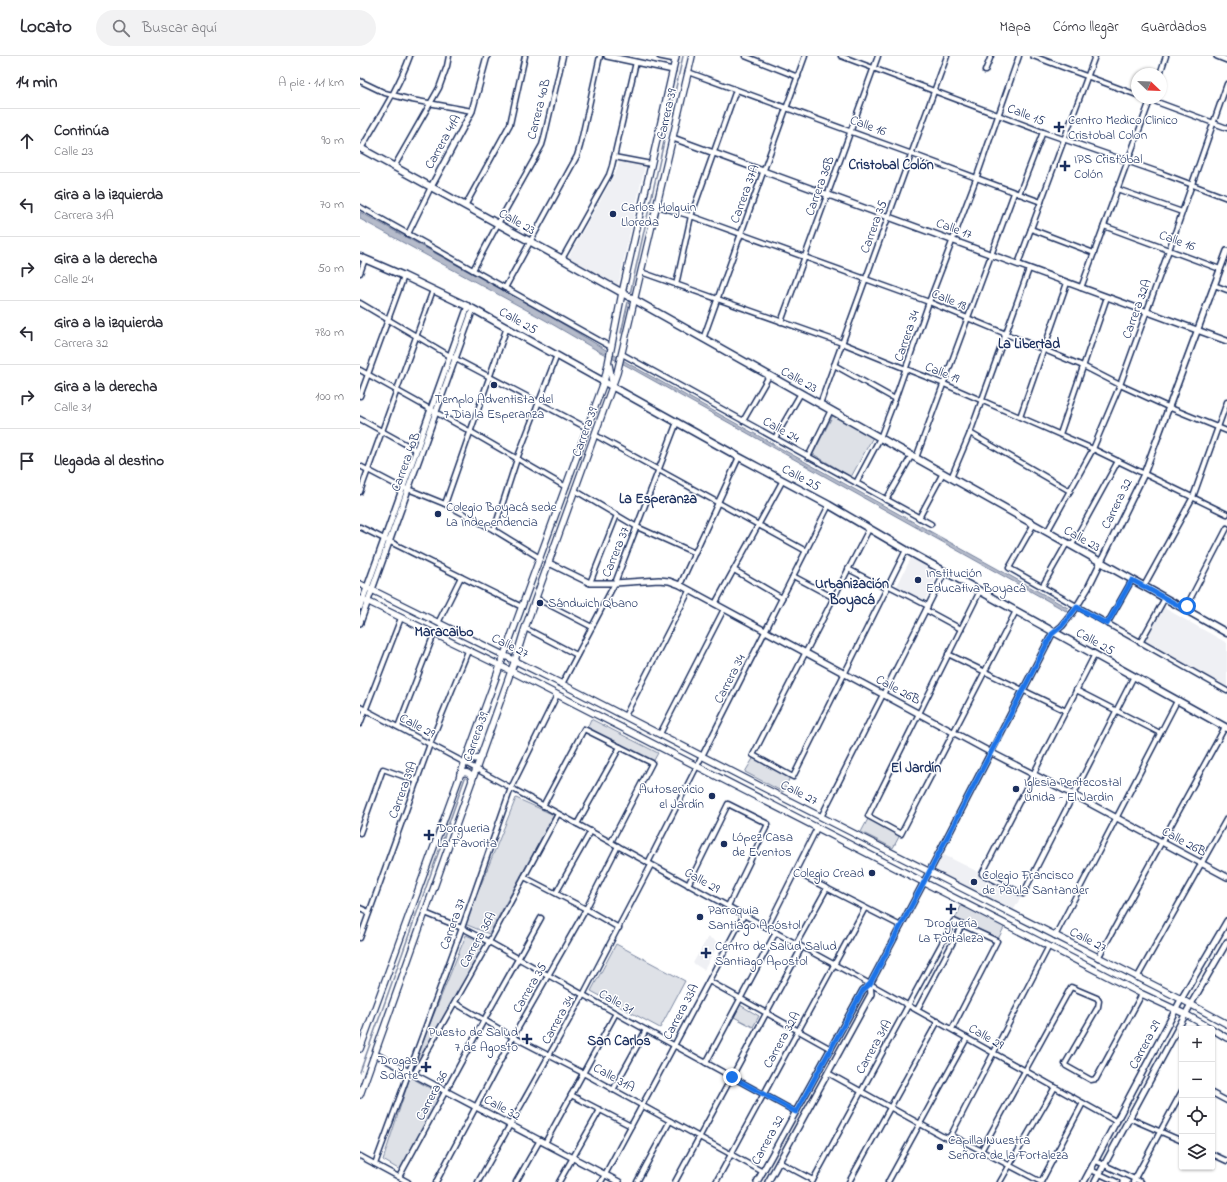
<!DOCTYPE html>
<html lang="es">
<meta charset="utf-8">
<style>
body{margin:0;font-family:"Indie Flower",sans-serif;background:#f2f2f3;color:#2b2b33}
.controls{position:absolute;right:12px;bottom:12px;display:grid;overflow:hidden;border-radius:4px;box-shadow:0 1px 3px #0004}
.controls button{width:36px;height:36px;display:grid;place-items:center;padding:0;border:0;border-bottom:1px solid #e1e1e2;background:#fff;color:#2b2b33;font:20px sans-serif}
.compass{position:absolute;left:771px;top:12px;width:36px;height:36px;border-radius:50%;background:#fff;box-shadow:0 1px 3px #0004;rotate:113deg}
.stop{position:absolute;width:12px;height:12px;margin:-9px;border:3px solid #1a73e8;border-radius:50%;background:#fff}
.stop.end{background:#1a73e8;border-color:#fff;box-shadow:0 1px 4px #0008}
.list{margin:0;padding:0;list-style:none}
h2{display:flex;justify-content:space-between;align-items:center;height:52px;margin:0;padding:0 16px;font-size:17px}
h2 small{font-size:13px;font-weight:400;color:#7c7c81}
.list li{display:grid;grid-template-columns:26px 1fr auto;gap:12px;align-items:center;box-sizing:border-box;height:64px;padding:0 16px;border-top:1px solid #e1e1e2}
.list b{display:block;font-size:15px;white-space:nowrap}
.list p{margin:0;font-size:13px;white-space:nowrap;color:#7c7c81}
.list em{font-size:13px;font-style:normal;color:#7c7c81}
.icon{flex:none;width:22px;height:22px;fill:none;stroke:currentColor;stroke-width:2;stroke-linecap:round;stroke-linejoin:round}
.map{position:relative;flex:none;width:867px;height:1126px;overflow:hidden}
header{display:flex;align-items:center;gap:24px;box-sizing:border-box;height:56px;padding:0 20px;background:#fff;border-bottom:1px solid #e1e1e2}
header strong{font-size:19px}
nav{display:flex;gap:22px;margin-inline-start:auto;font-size:14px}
.search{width:280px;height:36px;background:#f2f2f3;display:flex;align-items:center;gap:10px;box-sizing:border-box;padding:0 14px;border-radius:22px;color:#7c7c81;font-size:15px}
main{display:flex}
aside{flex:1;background:#fff}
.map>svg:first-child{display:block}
.built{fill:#eff0f4}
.green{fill:#dee1e7;stroke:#7c88a2}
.water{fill:#b5bbca;stroke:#77839f}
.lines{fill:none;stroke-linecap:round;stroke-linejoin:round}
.stream{stroke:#77839f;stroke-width:1.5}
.minor-casing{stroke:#1b2f5e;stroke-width:7}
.tertiary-casing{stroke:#1b2f5e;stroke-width:8}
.secondary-casing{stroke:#1b2f5e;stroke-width:8}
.primary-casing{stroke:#1b2f5e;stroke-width:9}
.minor{stroke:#fff;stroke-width:4}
.tertiary{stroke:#fff;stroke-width:5}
.secondary{stroke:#fff;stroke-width:5.5}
.primary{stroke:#fff;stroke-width:6}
.route{stroke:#1a73e8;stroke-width:5}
.poi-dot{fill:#1b2f5e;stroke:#fff;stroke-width:1.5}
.labels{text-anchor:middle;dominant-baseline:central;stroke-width:3;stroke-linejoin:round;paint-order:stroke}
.street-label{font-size:13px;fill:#1b2f5e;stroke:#fff}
.poi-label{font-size:13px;fill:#1b2f5e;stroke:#fff;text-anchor:start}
.neighbourhood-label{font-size:14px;font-weight:bold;fill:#1b2f5e;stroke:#fff}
</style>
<header>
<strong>Locato</strong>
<div class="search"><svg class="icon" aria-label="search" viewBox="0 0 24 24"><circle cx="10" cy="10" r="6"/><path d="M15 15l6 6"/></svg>Buscar aquí</div>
<nav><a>Mapa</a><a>Cómo llegar</a><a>Guardados</a></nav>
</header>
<main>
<aside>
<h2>14 min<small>A pie · 1.1 km</small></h2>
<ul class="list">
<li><svg class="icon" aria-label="ahead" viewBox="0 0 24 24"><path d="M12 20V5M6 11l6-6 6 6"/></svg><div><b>Continúa</b><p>Calle 23</p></div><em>90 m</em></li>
<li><svg class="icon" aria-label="left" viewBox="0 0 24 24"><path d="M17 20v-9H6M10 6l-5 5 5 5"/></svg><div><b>Gira a la izquierda</b><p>Carrera 31A</p></div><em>70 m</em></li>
<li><svg class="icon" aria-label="right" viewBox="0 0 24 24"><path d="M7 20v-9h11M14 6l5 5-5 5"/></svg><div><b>Gira a la derecha</b><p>Calle 24</p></div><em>50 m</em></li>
<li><svg class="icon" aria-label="left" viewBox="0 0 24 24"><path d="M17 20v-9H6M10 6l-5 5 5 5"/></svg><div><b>Gira a la izquierda</b><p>Carrera 32</p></div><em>780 m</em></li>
<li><svg class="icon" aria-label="right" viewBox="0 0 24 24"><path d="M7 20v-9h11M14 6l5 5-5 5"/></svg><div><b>Gira a la derecha</b><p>Calle 31</p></div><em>100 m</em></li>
<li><svg class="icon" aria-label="arrive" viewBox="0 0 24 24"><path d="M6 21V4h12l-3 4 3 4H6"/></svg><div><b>Llegada al destino</b></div></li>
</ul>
</aside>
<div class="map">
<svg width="867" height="1126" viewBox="0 0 867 1126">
<rect width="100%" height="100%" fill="#fff"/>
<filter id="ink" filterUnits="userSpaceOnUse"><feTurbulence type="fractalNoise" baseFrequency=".025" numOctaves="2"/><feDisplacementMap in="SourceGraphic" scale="8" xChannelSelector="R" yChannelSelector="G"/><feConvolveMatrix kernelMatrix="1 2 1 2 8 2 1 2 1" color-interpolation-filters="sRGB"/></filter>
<g filter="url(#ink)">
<g class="built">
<polygon points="260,103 285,109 258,230 208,202 257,114"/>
<polygon points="551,502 579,516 564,546 536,532"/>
<polygon points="805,542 804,548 806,553 867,587 867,635 780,587"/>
<polygon points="580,797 663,838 651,858 570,816"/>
<polygon points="348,881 359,887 344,914 333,907"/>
</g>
<g class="green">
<polygon points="473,359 513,381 491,421 453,398"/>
<polygon points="231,663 298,697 293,706 227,672"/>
<polygon points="394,701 430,721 423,736 385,716"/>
<polygon points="156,742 194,759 129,878 105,868"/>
<polygon points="509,761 540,779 533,792 501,776"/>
<polygon points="603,846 646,868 637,885 594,865"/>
<polygon points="106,879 125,887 55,1013 52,1012"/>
<polygon points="256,888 325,925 300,972 231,935"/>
<polygon points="380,949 399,960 393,971 374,961"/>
<polygon points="50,1021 82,1039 40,1114 23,1104"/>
</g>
<polygon class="water" points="0,156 188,259 271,309 708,552 706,555 269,311 240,296 185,264 0,163"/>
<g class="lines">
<g class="stream">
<polyline points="270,238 323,0"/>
<polyline points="261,277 269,242"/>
<polyline points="0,1016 105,722"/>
</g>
<g class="minor-casing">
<g id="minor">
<polyline points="385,0 438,21"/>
<polyline points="481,0 683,76 801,117 867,142"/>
<polyline points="673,0 777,39"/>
<polyline points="625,15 631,0"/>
<polyline points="328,16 552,98 681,146"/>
<polyline points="800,18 806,0"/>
<polyline points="0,25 25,37 52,44 112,55"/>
<polyline points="786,42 867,72"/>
<path d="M1 93C18 63 38 33 50 0"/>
<polyline points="254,101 291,108"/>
<polyline points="34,111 79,32 87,10 89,0"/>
<polyline points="757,133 822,156"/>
<polyline points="659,138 683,76"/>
<polyline points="105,150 150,68 165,0"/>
<polyline points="297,150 331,160 569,246 723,310 760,329 808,351 867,375"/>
<polyline points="0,151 251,291"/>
<polyline points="744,170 860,213"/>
<polyline points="671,173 734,197"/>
<polyline points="48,178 71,131"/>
<polyline points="202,203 249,119 252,110 276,6"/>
<polyline points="658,208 735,0"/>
<polyline points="113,214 140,164 182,89 184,82 203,0"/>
<polyline points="281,216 482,287 546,313 584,328 733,393 867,458"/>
<polyline points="0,217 5,203"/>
<polyline points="316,229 331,160 376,34"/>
<polyline points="854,229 867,234"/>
<polyline points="145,232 217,100 220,90 240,0"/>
<polyline points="721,232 791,42"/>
<polyline points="0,247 90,300 227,372"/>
<polyline points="421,266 518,0"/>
<polyline points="343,283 445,0"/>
<polyline points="262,298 571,468"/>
<polyline points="474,309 535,343"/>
<polyline points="0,314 111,376 206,431"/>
<polyline points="0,340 44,220"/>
<polyline points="460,348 587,0"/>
<polyline points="660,361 707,227"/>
<polyline points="0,363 56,394"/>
<polyline points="383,365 409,320"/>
<polyline points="610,377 710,435"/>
<polyline points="700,378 747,241"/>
<polyline points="235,379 446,495"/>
<polyline points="415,382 441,337"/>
<polyline points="448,401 471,354"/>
<polyline points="556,402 654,137"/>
<polyline points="0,410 42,432 48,433 85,448 134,474 180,502"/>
<polyline points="591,422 610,377 669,213"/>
<polyline points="496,427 520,382 535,343 569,246 616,123 659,0"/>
<polyline points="216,435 277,471 335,497"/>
<polyline points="0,436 73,234"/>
<polyline points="526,444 552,399"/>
<polyline points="85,448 147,271"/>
<polyline points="559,462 583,417"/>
<polyline points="674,468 649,512 867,635"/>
<polyline points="0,471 162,551"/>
<polyline points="509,473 393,699 433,721 546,494"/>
<polyline points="134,474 157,403 197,299"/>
<polyline points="687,476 733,393 760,329 809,194 867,28"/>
<polyline points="712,489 758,405"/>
<polyline points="488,513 527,533"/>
<polyline points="374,514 422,542"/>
<polyline points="433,520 474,542"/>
<polyline points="230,527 257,459"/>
<polyline points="320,529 379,401"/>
<polyline points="529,530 568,550"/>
<polyline points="784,530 833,441 867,346"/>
<polyline points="682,531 707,487"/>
<polyline points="620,535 508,760 541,778 656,555"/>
<polyline points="176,542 232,571"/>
<polyline points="355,548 423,424"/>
<polyline points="825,553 867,472"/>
<polyline points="566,554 601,573"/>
<polyline points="78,567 101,521"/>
<polyline points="747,568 772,524"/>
<polyline points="165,572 217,599"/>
<polyline points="780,587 805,542"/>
<polyline points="588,598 706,655"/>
<polyline points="735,598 622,818 663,838 774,620"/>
<polyline points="202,628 255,527 317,366"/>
<polyline points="716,634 800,677"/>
<polyline points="0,651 109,709 510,928 757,1066"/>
<polyline points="265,660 329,535"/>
<polyline points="0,668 41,562"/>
<polyline points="38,671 74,578"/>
<polyline points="300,678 364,553"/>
<polyline points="183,750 224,673 292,707 251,786"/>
<polyline points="461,761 585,516"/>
<polyline points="217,768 260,691"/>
<polyline points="0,777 23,713 57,725"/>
<polyline points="288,807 469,449"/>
<polyline points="435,816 541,870"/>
<polyline points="164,821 226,853 259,872"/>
<polyline points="328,829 368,748 408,768 368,850"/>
<polyline points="196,837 231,775"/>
<polyline points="0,852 9,856"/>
<polyline points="65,857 102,872 129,886 286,974 436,1056"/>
<polyline points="407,872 457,772"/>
<polyline points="695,880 817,645"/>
<polyline points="0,882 70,688 108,595"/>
<polyline points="436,888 467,832"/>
<polyline points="738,902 865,671"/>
<polyline points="777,922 867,762"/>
<polyline points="349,925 471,993"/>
<polyline points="95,947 153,981 223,1017 403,1116"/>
<polyline points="557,954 602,869"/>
<polyline points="346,1007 416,876"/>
<polyline points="468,1017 582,1080 588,1082 591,1079"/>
<polyline points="54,1018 129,886 198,758"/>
<polyline points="253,1034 286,974"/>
<polyline points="852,1037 867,1045"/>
<polyline points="211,1039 271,1070"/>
<polyline points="769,1062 822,1085"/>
<polyline points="591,1079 689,890"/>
<polyline points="591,1079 681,1126"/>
<polyline points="185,1087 256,957"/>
<polyline points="621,1095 711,931 737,942 739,945 738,951 705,1008 706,1010 731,1024 736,1023 782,938"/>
<polyline points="852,1098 867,1105"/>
<polyline points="0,1100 48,1126"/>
<polyline points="736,1105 781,1126"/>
<polyline points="419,1106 453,1124"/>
<polyline points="15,1108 102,872 151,732 197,639"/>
<polyline points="731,1114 757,1126"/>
<polyline points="39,1121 124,964 181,862"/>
<polyline points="76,1126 153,981 226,853 258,790"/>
<polyline points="118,1126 223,939 291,809"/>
<polyline points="156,1126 180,1084"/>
<polyline points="199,1126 240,1054"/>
<polyline points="241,1126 384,859"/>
<polyline points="277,1126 310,1065"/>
<polyline points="315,1126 442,891"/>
<polyline points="356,1126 505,852"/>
<polyline points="452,1126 594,865 637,885 592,973"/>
<polyline points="489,1126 578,965"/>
<polyline points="528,1126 607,982"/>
<polyline points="640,1126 695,1031"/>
<polyline points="681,1126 723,1047"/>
<polyline points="773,1126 822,1035"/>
</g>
</g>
<g class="tertiary-casing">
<g id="tertiary">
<polyline points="247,0 313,14"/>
<polyline points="300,0 315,3"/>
<polyline points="857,0 867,4"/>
<polyline points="313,82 867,285"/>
<polyline points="71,131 112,55 127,0"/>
<polyline points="189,507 230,527 255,527 299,524 309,525 320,529 628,695 714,739 867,821"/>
<polyline points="0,551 108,250"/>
<polyline points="0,567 113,253"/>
<polyline points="15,998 259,1126"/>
<polyline points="397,1126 503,934 510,928 564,826 692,578 702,570 714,555 728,532 784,418 867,195"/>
<polyline points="408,1126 511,938 510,928"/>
<polyline points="724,1126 823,940 867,865"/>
<polyline points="735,1126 831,948 867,886"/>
</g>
</g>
<g class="secondary-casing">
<g id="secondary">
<polyline points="249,309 253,330"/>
<polyline points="0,528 202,628 402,731 817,941 867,968"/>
<polyline points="0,543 11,547 155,617 782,938 825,958 852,973"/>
<path d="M109 695C109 702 115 705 121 701"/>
<path d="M100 718C106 715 111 717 112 724"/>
<polyline points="852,973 867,982"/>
<polyline points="0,993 244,326 248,308 262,237 316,0"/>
<polyline points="0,1039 155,604 165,572 257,317 332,0"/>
</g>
</g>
<g class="primary-casing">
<g id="primary">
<polyline points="0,92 202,203 867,577"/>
<polyline points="0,201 44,220 113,253 379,401 469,449 546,494 867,672"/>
</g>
</g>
<use href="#minor" class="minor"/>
<use href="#tertiary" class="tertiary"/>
<use href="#secondary" class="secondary"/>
<use href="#primary" class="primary"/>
</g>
</g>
<g class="lines" filter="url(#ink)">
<polyline class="route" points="372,1021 436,1056 503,934 510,928 564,826 692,578 702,570 717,551 747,568 772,524 825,553 827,550"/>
</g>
<g class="poi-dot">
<path d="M697 65h4v4h4v4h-4v4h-4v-4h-4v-4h4z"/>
<path d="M703 104h4v4h4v4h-4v4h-4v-4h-4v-4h4z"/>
<circle cx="253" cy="158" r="4"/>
<circle cx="134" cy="329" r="4"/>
<circle cx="78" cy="458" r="4"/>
<circle cx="558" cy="524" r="4"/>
<circle cx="180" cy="547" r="4"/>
<circle cx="656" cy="733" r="4"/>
<circle cx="352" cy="740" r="4"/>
<path d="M67 773h4v4h4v4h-4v4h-4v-4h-4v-4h4z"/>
<circle cx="364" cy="788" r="4"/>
<circle cx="512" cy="817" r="4"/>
<circle cx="614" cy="826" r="4"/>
<path d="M589 847h4v4h4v4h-4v4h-4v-4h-4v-4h4z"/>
<circle cx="340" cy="861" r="4"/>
<path d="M344 891h4v4h4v4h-4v4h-4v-4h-4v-4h4z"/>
<path d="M165 977h4v4h4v4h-4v4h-4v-4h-4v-4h4z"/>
<path d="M64 1005h4v4h4v4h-4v4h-4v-4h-4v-4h4z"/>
<circle cx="580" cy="1091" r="4"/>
</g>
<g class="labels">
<g class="street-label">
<text transform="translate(179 53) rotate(-76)">Carrera 40B</text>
<text transform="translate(307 58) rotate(-77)">Carrera 39</text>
<text transform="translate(666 59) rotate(21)">Calle 15</text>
<text transform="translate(508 70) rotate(20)">Calle 16</text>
<text transform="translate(83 86) rotate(-61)">Carrera 41A</text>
<text transform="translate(460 130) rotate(-70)">Carrera 36B</text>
<text transform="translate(385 138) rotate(-70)">Carrera 37A</text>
<text transform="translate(157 166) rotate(29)">Calle 23</text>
<text transform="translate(514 171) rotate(-70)">Carrera 35</text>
<text transform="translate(594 173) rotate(20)">Calle 17</text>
<text transform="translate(817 185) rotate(20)">Calle 16</text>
<text transform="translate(589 244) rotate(22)">Calle 18</text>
<text transform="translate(777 253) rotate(-70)">Carrera 32A</text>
<text transform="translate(158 265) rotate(29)">Calle 25</text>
<text transform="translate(547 280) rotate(-71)">Carrera 34</text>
<text transform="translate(582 317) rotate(22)">Calle 19</text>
<text transform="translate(439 324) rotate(29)">Calle 23</text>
<text transform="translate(421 374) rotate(29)">Calle 24</text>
<text transform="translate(225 376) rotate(-70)">Carrera 39</text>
<text transform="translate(46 406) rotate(-70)">Carrera 40B</text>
<text transform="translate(441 422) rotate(28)">Calle 25</text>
<text transform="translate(757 448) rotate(-64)">Carrera 32</text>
<text transform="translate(722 483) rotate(29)">Calle 23</text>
<text transform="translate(256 496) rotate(-68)">Carrera 37</text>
<text transform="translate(735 586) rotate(29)">Calle 25</text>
<text transform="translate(150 590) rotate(26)">Calle 27</text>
<text transform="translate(370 623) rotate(-63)">Carrera 34</text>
<text transform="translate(538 634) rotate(28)">Calle 26B</text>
<text transform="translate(57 670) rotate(28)">Calle 29</text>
<text transform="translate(116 681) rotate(-70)">Carrera 39</text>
<text transform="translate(43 734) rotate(-70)">Carrera 39A</text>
<text transform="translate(439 737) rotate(27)">Calle 27</text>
<text transform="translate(824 786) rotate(28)">Calle 26B</text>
<text transform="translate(342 825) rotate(29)">Calle 29</text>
<text transform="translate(93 868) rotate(-70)">Carrera 37</text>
<text transform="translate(118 884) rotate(-61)">Carrera 36A</text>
<text transform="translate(728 884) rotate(27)">Calle 27</text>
<text transform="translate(170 932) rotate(-60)">Carrera 35</text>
<text transform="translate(256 946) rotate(29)">Calle 31</text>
<text transform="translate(321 956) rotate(-62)">Carrera 33A</text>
<text transform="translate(198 964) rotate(-61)">Carrera 34</text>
<text transform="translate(626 981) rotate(30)">Calle 29</text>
<text transform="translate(422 984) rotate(-61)">Carrera 32A</text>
<text transform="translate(785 989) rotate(-62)">Carrera 29</text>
<text transform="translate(514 991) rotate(-61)">Carrera 31A</text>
<text transform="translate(254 1022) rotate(29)">Calle 31A</text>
<text transform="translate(72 1040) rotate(-62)">Carrera 36</text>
<text transform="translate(142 1052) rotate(28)">Calle 32</text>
<text transform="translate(408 1084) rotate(-61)">Carrera 32</text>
</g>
<g class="poi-label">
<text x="708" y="64">Centro Medico Clinico<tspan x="708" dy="15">Cristobal Colon</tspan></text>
<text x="714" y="103">IPS Cristóbal<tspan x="714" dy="15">Colón</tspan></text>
<text x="261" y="151">Carlos Holguin<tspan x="261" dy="15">Lloreda</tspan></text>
<text x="134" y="343" text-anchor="middle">Templo Adventista del<tspan x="134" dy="15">7 Dia la Esperanza</tspan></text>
<text x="86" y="451">Colegio Boyacá sede<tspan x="86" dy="15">La Independencia</tspan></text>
<text x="566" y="517">Institución<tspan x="566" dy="15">Educativa Boyacá</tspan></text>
<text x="188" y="547">Sándwich Qbano</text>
<text x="664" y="726">Iglesia Pentecostal<tspan x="664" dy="15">Unida - El Jardin</tspan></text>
<text x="344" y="733" text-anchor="end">Autoservicio<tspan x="344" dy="15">el Jardín</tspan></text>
<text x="77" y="772">Dorgueria<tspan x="77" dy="15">La Favorita</tspan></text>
<text x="372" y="781">López Casa<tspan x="372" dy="15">de Eventos</tspan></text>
<text x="504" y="817" text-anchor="end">Colegio Cread</text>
<text x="622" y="819">Colegio Francisco<tspan x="622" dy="15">de Paula Santander</tspan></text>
<text x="348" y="854">Parroquia<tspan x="348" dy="15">Santiago Apóstol</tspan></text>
<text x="591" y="867" text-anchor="middle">Droguería<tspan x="591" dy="15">La Fortaleza</tspan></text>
<text x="355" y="890">Centro de Salud Salud<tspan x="355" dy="15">Santiago Apostol</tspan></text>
<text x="158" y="976" text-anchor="end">Puesto de Salud<tspan x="158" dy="15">7 de Agosto</tspan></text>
<text x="58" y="1004" text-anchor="end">Drogas<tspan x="58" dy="15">Solarte</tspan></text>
<text x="588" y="1084">Capilla Nuestra<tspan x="588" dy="15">Señora de la Fortaleza</tspan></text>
</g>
<g class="neighbourhood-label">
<text x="531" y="109">Cristobal Colón</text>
<text x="669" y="288">La Libertad</text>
<text x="298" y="443">La Esperanza</text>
<text x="492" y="528">Urbanización<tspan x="492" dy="16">Boyacá</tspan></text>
<text x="84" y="576">Maracaibo</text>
<text x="556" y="712">El Jardín</text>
<text x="259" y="985">San Carlos</text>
</g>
</g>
</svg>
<div class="controls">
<button>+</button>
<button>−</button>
<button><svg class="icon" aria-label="locate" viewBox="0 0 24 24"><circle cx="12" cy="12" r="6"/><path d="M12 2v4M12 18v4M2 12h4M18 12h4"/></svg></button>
<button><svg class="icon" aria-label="layers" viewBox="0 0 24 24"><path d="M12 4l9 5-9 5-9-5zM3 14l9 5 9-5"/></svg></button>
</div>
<svg class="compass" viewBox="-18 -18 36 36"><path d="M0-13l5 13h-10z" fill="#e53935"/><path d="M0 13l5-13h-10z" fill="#7c7c81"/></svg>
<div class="stop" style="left:827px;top:550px"></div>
<div class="stop end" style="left:372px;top:1021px"></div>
</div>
</main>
